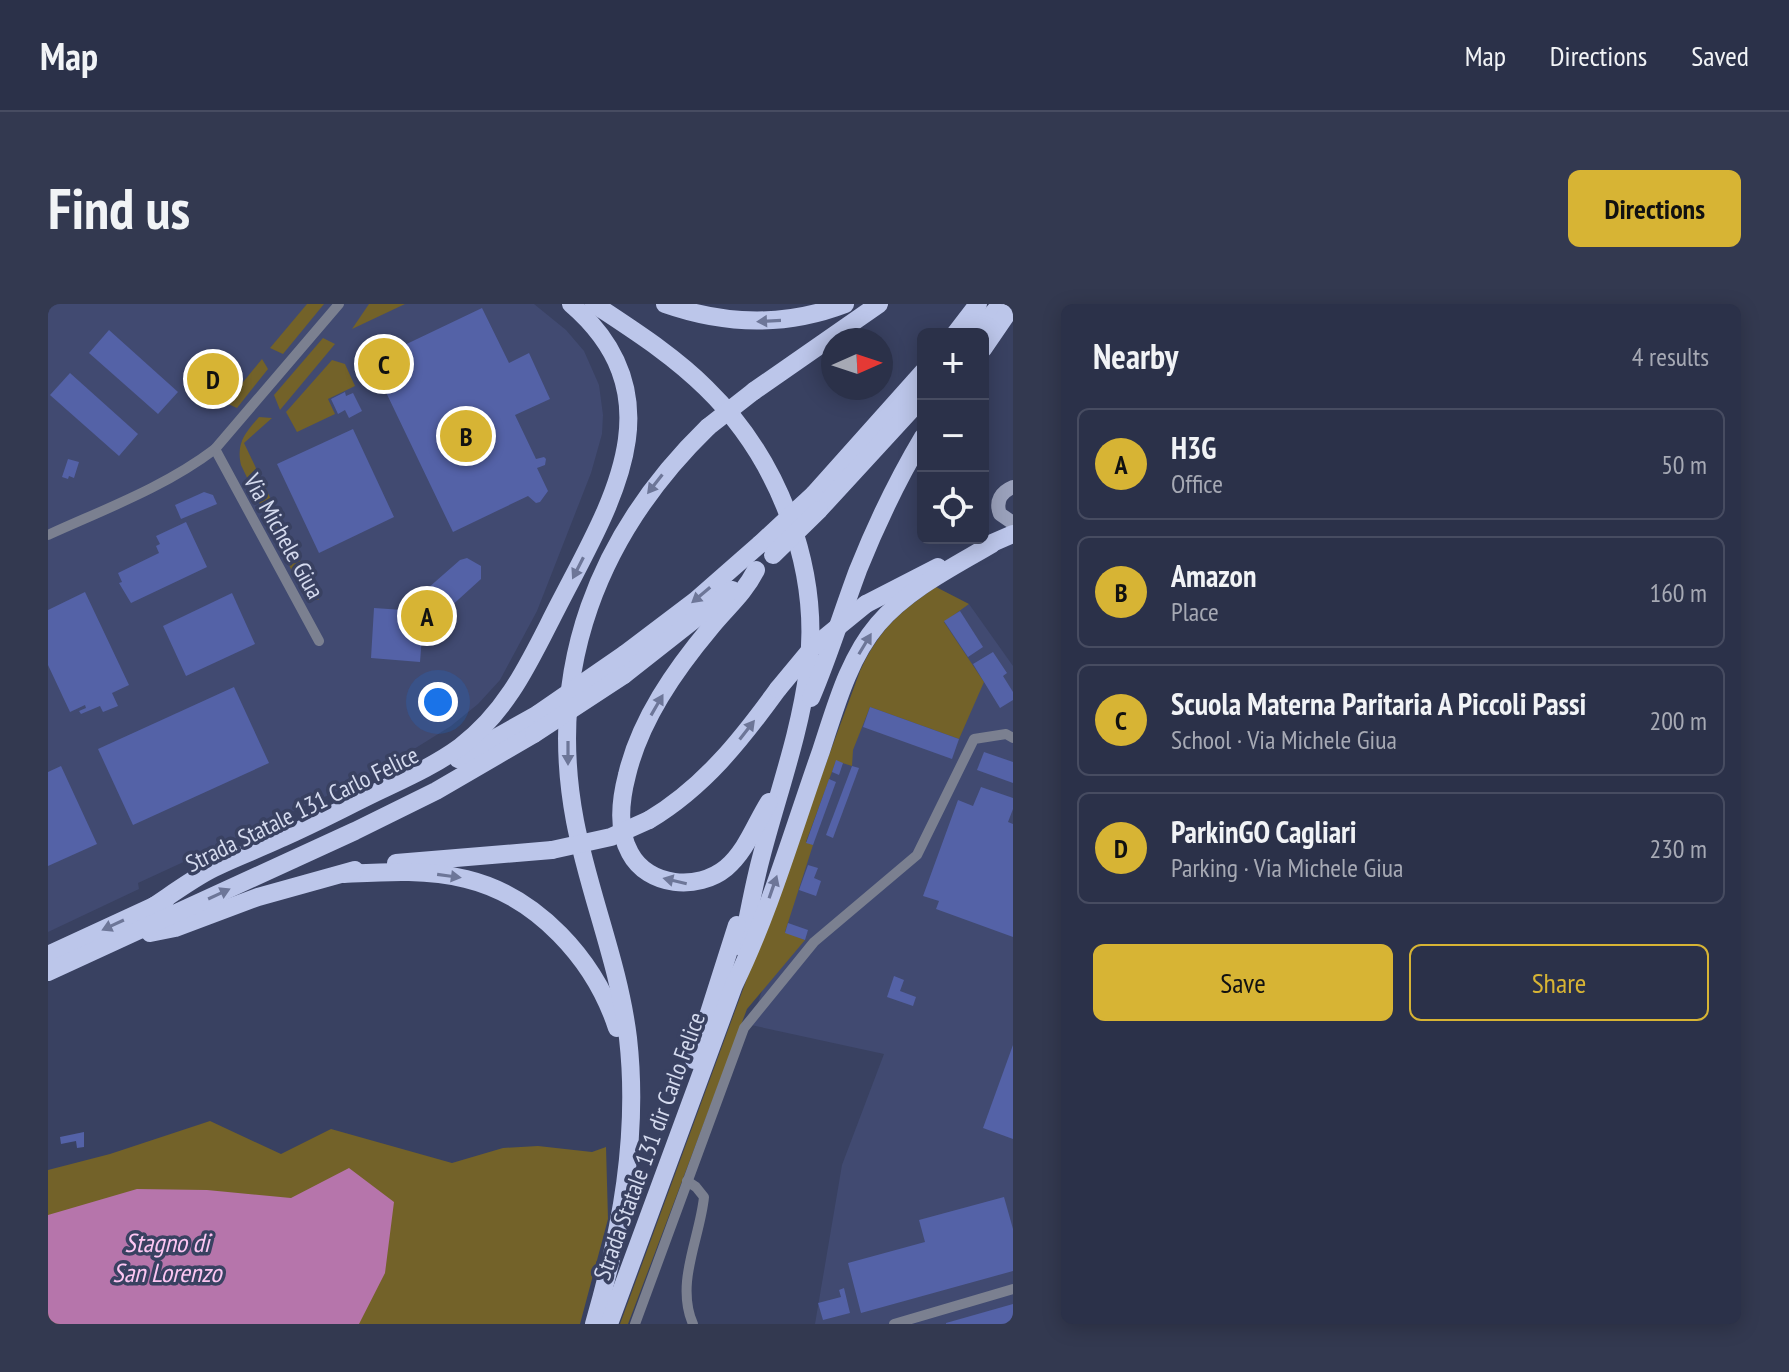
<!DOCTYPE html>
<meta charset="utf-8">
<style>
body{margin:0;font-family:"PT Sans Narrow",sans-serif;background:#333950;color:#f1f3f6}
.controls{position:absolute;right:24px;top:24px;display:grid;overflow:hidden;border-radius:12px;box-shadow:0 4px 20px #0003}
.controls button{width:72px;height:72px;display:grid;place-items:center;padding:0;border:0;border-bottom:2px solid #474c61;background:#2b3149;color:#f1f3f6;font:40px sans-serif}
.compass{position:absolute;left:773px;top:24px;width:72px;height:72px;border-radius:50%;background:#2b3149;box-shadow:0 4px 20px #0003;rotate:87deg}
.you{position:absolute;left:390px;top:398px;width:28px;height:28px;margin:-20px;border:6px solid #fff;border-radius:50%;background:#1a73e8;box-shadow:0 0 0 12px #1a73e833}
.badge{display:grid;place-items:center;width:52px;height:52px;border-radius:50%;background:#d7b434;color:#111;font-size:26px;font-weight:700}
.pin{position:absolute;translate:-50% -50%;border:4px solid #fff;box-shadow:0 2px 8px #0006}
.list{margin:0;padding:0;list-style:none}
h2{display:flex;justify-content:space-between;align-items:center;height:104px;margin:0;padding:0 32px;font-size:34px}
h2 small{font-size:26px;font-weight:400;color:#a6a9b4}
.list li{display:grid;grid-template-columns:52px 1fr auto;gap:24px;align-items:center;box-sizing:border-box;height:112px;margin:0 16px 16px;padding:0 16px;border:2px solid #474c61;border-radius:12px}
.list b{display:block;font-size:30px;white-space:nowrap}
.list p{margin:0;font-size:26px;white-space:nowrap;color:#a6a9b4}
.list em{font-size:26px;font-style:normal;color:#a6a9b4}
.actions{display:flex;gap:16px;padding:24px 32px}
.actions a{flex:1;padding:18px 0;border:2px solid #d7b434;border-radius:12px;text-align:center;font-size:28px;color:#d7b434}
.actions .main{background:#d7b434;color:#111}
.icon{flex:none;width:44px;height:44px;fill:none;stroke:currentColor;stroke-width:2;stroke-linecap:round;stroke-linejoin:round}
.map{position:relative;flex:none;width:965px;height:1020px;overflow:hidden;border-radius:12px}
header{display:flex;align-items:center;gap:48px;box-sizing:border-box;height:112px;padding:0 40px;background:#2b3149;border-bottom:2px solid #474c61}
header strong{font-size:38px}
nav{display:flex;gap:44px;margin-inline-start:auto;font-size:28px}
.intro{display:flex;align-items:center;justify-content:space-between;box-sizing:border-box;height:192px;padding:0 48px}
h1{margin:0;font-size:56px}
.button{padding:20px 36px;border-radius:12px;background:#d7b434;color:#111;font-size:28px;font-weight:700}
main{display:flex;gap:48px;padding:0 48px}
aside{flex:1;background:#2b3149;border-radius:12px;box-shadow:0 4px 20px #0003}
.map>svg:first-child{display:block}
.built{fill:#414a71}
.green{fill:#736229}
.water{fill:#b675ab}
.building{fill:#5462a7}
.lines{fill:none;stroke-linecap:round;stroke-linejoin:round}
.minor{stroke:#7b8090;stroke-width:10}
.secondary{stroke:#9aa1bb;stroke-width:14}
.trunk{stroke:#bcc6ea;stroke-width:18}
.trunk-bridge{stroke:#bcc6ea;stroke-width:18}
.oneway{fill:#6d7698}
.labels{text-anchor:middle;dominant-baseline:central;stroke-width:7;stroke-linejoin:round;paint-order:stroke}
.street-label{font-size:24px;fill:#d4daee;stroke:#394161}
.water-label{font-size:26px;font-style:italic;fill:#fcc6f2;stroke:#394161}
</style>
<header>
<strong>Map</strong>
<nav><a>Map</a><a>Directions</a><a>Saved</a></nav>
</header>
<div class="intro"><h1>Find us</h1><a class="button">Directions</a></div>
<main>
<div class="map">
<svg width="965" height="1020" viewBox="0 0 965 1020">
<rect width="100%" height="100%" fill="#394161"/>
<g class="built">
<polygon points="0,0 486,0 518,26 536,47 551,81 555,111 554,130 543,169 489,307 452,376 430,400 403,422 358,450 350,459 90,579 91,585 0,628"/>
<polygon points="921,300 965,362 965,1020 767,1020 794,861 836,750 703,721 823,344"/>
</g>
<g class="green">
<polygon points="259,0 276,0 235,50 222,44"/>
<polygon points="321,0 357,0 304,25"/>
<polygon points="275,34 287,40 232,106 226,91"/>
<polygon points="214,55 220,65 189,104 178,99"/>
<polygon points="284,56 297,60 307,82 280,95 287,110 249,128 238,108"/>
<path d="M211 113 224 114 196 139 271 296 255 290 193 161C188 139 197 129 211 113Z"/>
<path d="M888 283 921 300 896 318 936 378 911 435 822 403 805 446 804 462 788 457 758 538 765 541 737 628 757 636 699 705 580 1020H572L812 367C832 324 851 309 888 283Z"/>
<polygon points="162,817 233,850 283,825 404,859 455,844 490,842 544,848 558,843 560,915 532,1020 0,1020 0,866 62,850"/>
</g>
<polygon class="water" points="301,864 346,898 337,969 311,1020 0,1020 0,911 89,885 159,886 243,894"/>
<g class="building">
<polygon points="434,4 461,59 481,49 502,95 467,111 488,155 496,153 498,155 497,161 489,164 500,187 492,198 488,199 480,192 405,228 323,57"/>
<polygon points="61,26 130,88 110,110 41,49"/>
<polygon points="22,69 90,130 71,152 2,91"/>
<polygon points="297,88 298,92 305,89 314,107 301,114 297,106 290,110 283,95"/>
<polygon points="305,125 346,213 271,249 229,160"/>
<polygon points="20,155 31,158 26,174 21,172 20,175 14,173"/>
<polygon points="156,188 165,191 169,200 133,215 127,201"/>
<polygon points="138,218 159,263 83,299 71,279 74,278 70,269 111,249 108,242 112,240 108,232"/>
<polygon points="419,254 433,262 433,275 378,325 379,327 374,333 372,358 323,354 326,304 355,306 412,256"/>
<polygon points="37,288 81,381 64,389 70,402 55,408 52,402 33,410 31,407 38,404 37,401 22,408 0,361 0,306"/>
<polygon points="184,289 207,340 138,372 115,322"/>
<polygon points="912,307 935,343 920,353 896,317"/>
<polygon points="945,348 959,369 955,372 965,388 965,396 952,404 925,360"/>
<polygon points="186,383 221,459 85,521 50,445"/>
<polygon points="822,403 911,435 904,455 815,423"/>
<polygon points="936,448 965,458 965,479 929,466"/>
<polygon points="788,456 795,459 791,471 784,468"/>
<polygon points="13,462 49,540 0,562 0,468"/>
<polygon points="804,462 811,464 785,534 778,531"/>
<polygon points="781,475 788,478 765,541 758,539"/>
<polygon points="933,483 965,494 965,505 960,518 965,520 965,633 888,605 891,597 875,592 910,496 925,502"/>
<polygon points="760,561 770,564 766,574 773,577 768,592 751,586"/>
<polygon points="740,619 760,626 757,636 737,629"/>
<polygon points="846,672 856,676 852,687 868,693 865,702 839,693"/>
<polygon points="965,741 965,835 935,824"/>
<polygon points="36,828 36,843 29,844 28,837 13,840 12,833"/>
<polygon points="956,893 965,925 965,967 813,1009 800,959 877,938 871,916"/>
<polygon points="796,984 802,1009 775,1016 770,999 793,993 791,986"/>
<polygon points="965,1000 965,1020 898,1020 898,1019"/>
</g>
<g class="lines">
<g class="minor">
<polyline points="167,145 271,337"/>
<path d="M0 231C57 205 117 183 167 145L291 0"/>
<path d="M639 877 648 883 656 893C652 934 627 979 645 1020"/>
<polyline points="587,1020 696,724 766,638 869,551 926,435 958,430 965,434"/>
<polyline points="846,1020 965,985"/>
</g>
<path class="secondary" d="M965 183C953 188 947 197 952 210L965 219"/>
<g class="trunk">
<path d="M546 0C585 26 625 51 658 84 731 155 773 264 760 366 752 430 729 492 713 554 705 584 700 614 694 643"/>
<path d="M617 0C677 21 737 23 797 0"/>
<polyline points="907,30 930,0"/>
<polyline points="927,30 953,0"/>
<polyline points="935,45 965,1"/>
<polyline points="706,87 831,0"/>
<polyline points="766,190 875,68"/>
<polyline points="771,206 875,93"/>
<polyline points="935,243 965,230"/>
<path d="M708 266C695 291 680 302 663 323 627 366 592 416 579 471 573 494 569 526 582 549 600 583 650 587 678 564 699 546 707 520 721 498"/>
<polyline points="818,300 890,263"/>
<polyline points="577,350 647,297 712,240"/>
<polyline points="576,371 684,286"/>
<path d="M763 394C781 352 794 309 810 266 828 221 850 175 875 133"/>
<polyline points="410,455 490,410"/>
<path d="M601 516C656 483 693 436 730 385"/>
<polyline points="348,559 504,546"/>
<path d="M296 570C336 568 378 565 418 575 489 592 547 656 569 724"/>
<path d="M106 602C124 590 143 576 162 566 185 554 211 545 234 534 266 520 296 504 327 489 356 475 386 462 412 443 462 405 483 354 511 300 563 199 631 93 523 0"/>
<polyline points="102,629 127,624 210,593 307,566"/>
<polyline points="0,651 117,597"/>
<polyline points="0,668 307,527 388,487 486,430"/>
<polyline points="646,756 689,621"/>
<path d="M546 1020C573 927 591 831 580 734 571 660 541 590 527 517 498 364 550 230 660 123"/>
<path d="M561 1020 686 681C722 607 745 526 773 447 787 405 800 355 830 320 860 285 905 263 944 240"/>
</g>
<g class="trunk-bridge">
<polyline points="660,123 706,87"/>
<polyline points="712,240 766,190"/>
<polyline points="725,251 771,206"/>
<polyline points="730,385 764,344 818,300"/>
<polyline points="490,410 577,350"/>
<polyline points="486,430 576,371"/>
<polyline points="504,546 563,533 601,516"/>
</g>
</g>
<defs><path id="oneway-solid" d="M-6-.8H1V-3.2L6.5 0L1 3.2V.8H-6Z" transform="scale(2)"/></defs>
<g class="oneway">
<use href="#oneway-solid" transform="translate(721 17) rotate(177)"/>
<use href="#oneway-solid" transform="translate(607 180) rotate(128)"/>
<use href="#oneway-solid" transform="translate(530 264) rotate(117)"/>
<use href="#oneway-solid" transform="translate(653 291) rotate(140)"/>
<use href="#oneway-solid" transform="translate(817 340) rotate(-59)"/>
<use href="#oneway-solid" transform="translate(609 401) rotate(-60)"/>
<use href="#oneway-solid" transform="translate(699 426) rotate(-52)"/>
<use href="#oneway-solid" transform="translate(520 449) rotate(90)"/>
<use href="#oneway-solid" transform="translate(401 572) rotate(8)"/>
<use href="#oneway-solid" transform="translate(627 577) rotate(-167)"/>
<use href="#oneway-solid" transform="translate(725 583) rotate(-71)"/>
<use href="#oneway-solid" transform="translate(171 590) rotate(-25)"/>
<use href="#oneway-solid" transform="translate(65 621) rotate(155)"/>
</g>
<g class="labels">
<g class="street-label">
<text transform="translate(236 232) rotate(61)">Via Michele Giua</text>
<text transform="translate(254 505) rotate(-26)">Strada Statale 131 Carlo Felice</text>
<text transform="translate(601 842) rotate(-70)">Strada Statale 131 dir Carlo Felice</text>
</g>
<g class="water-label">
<text x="119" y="938">Stagno di<tspan x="119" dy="30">San Lorenzo</tspan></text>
</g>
</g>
</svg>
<div class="controls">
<button>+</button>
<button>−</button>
<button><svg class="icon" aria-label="locate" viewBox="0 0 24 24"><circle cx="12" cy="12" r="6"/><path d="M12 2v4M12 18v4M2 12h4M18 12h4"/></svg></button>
</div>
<svg class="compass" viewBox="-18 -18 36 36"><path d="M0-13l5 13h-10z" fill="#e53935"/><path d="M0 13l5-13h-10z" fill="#a6a9b4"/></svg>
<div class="you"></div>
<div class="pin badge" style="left:379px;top:312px">A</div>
<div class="pin badge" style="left:418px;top:132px">B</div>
<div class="pin badge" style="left:336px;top:60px">C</div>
<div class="pin badge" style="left:165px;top:75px">D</div>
</div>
<aside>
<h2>Nearby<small>4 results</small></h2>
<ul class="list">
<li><span class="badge">A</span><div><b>H3G</b><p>Office</p></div><em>50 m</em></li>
<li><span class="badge">B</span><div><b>Amazon</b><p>Place</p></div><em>160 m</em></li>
<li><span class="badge">C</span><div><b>Scuola Materna Paritaria A Piccoli Passi</b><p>School · Via Michele Giua</p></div><em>200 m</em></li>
<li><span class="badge">D</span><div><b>ParkinGO Cagliari</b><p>Parking · Via Michele Giua</p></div><em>230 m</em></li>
</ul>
<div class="actions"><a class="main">Save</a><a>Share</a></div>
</aside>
</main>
